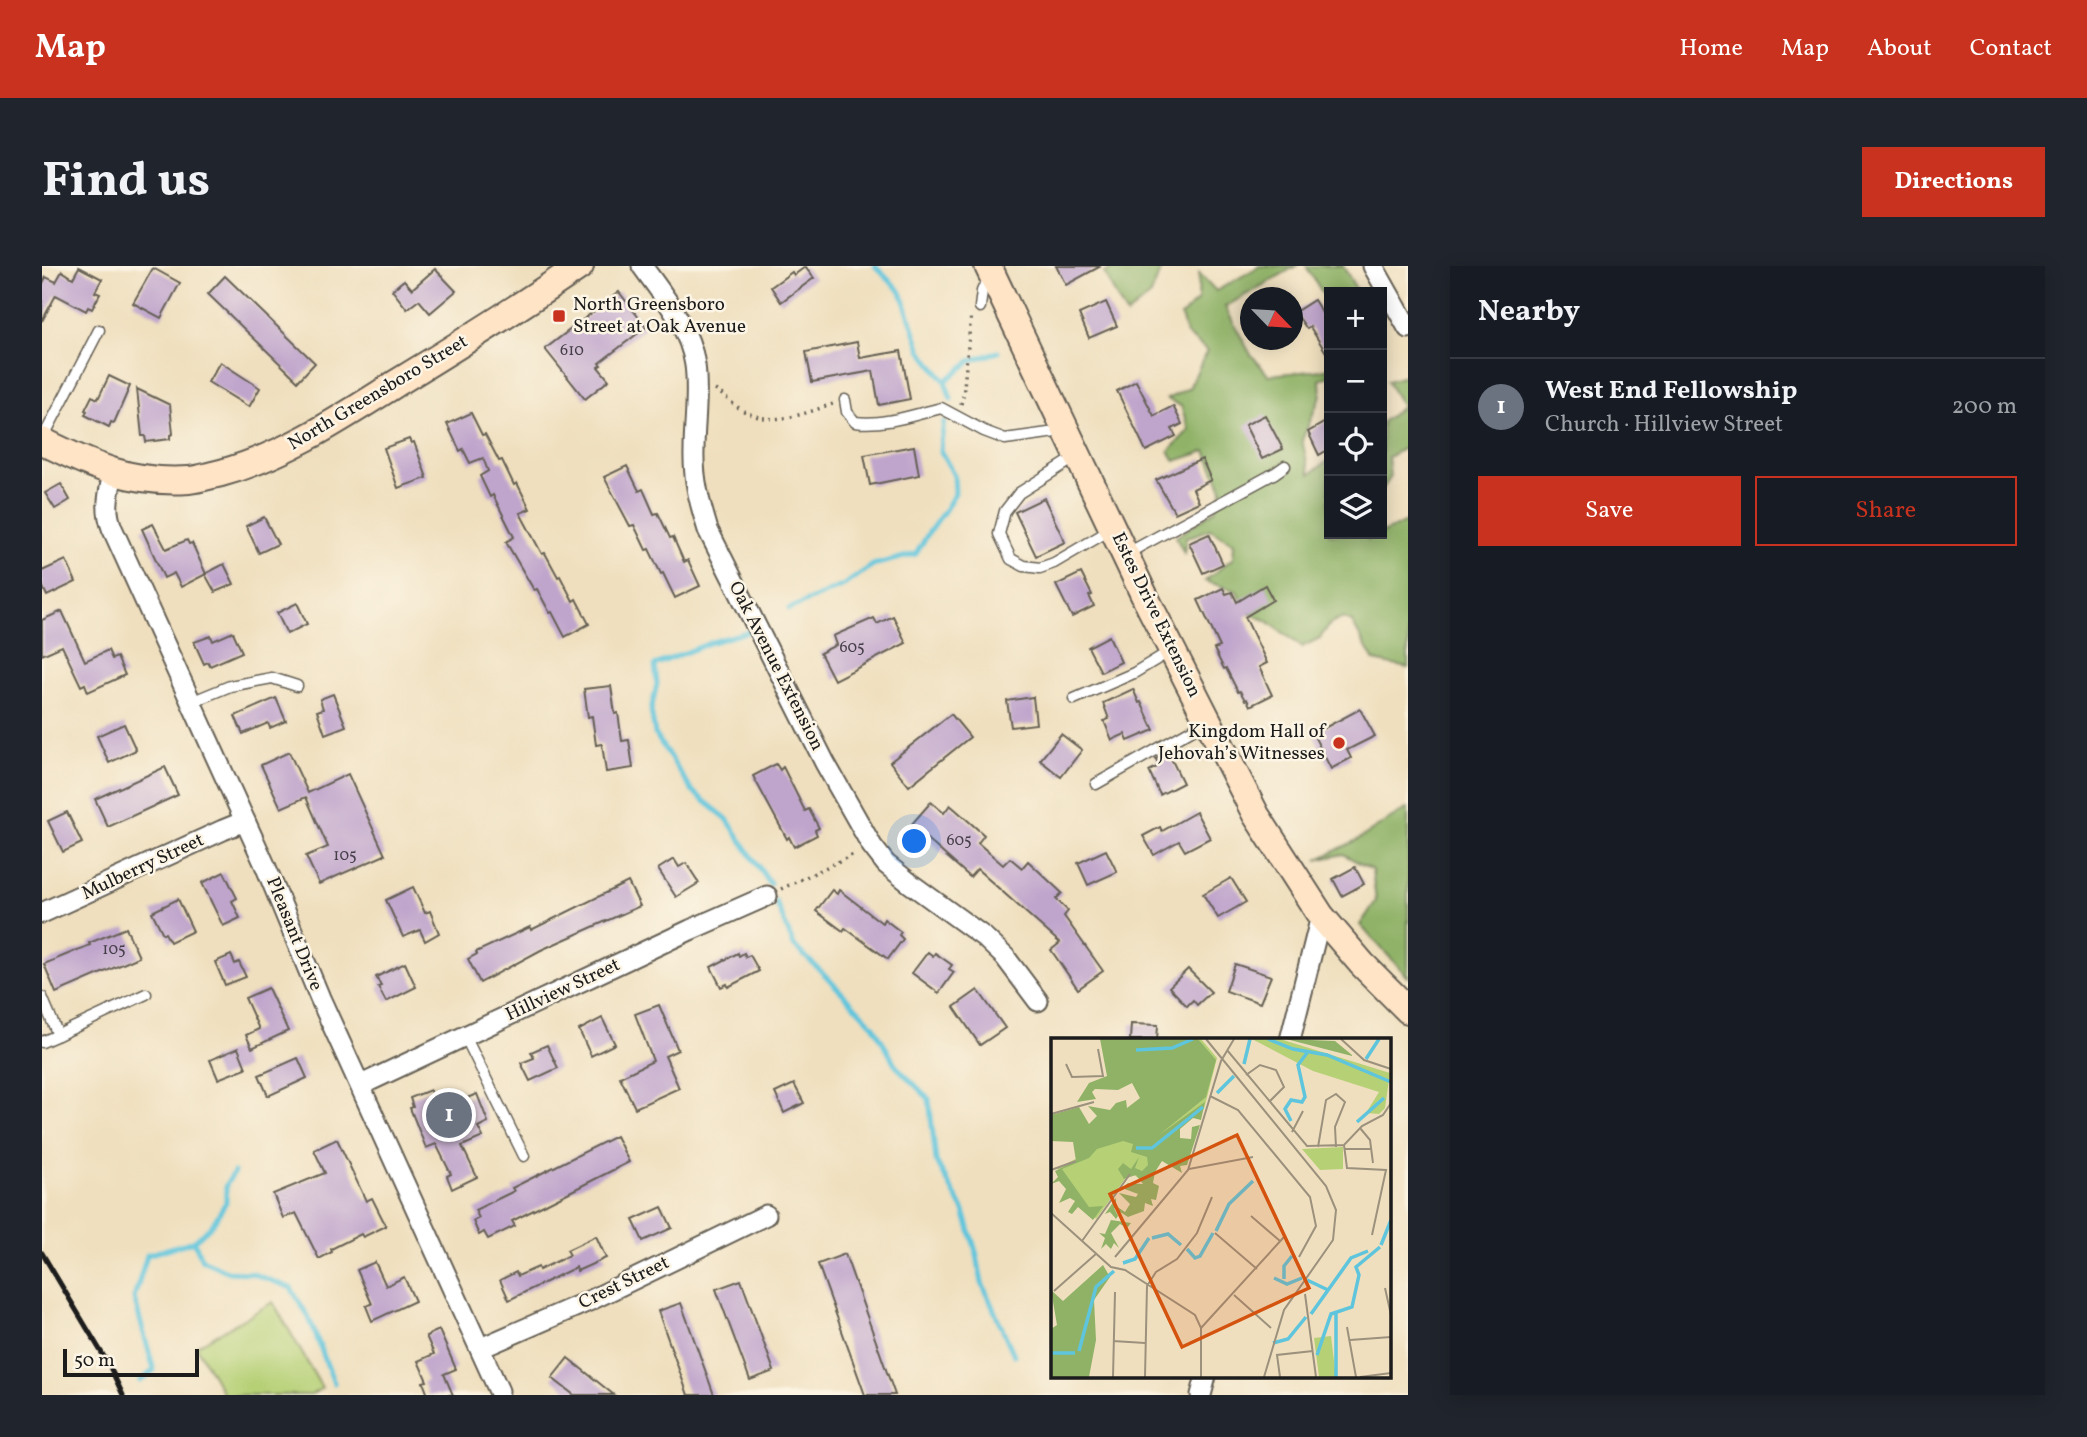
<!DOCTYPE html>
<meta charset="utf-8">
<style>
body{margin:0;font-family:Vollkorn,serif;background:#20242c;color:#f1f3f6}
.controls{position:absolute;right:21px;top:21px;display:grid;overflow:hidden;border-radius:0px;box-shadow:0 4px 18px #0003}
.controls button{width:63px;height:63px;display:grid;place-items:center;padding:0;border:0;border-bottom:2px solid #363941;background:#171b24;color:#f1f3f6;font:35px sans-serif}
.compass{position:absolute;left:1198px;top:21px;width:63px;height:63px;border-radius:50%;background:#171b24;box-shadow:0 4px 18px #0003;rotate:115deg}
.scale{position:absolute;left:21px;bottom:18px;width:136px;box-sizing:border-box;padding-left:7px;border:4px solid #1c1c1c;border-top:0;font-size:19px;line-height:24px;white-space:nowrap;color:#1c1c1c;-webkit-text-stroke:5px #fcf5e5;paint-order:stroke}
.you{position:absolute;left:873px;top:576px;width:24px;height:24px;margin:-18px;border:5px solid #fff;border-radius:50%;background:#1a73e8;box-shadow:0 0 0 10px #1a73e833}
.badge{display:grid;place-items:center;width:46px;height:46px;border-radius:50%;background:#c8321e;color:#fff;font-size:23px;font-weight:700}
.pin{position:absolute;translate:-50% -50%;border:4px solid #fff;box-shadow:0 2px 7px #0006}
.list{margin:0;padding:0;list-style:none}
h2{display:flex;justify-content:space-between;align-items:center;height:91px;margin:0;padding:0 28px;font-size:30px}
h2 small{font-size:23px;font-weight:400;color:#9ea1a6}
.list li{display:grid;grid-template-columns:46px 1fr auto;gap:21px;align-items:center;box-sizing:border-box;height:98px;padding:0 28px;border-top:2px solid #363941}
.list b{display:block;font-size:26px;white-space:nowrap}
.list p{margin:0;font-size:23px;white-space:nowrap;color:#9ea1a6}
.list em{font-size:23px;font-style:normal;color:#9ea1a6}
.actions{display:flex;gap:14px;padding:21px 28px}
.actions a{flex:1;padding:16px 0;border:2px solid #c8321e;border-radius:0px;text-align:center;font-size:24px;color:#c8321e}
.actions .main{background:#c8321e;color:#fff}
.icon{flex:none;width:38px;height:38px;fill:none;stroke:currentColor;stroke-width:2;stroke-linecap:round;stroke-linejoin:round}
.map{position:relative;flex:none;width:1366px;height:1129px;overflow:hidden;border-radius:0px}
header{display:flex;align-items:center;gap:42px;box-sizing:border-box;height:98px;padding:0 35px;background:#c8321e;color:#fff}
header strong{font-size:33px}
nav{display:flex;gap:38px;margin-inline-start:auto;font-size:24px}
.intro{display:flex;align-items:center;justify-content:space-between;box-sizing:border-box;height:168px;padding:0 42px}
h1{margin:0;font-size:49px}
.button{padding:18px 32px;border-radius:0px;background:#c8321e;color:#fff;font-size:24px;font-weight:700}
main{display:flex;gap:42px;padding:0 42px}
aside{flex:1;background:#171b24;border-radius:0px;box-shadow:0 4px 18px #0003}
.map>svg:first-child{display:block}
.green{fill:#b6d076;stroke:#697649;stroke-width:2}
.forest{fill:#90b267;stroke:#566742;stroke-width:2}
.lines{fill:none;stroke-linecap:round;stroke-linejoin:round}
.stream{stroke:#5ec5dc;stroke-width:5}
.building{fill:#bfa5cc}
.lane-casing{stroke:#666055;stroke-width:13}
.street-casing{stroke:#666055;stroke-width:23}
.secondary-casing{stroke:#666055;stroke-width:30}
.path{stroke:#666055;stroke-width:3.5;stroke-dasharray:2 5;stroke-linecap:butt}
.lane{stroke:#fff;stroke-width:10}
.street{stroke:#fff;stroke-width:19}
.secondary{stroke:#ffe4c6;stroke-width:26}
.rail{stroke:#1c1c1c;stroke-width:5}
.poi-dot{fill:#c8321e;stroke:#fcf5e5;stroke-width:2.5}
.labels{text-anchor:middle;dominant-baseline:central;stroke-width:5;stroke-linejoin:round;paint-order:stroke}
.number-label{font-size:16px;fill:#453e48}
.poi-label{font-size:19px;fill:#1c1c1c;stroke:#fcf5e5;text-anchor:start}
.street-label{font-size:19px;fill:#1c1c1c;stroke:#fcf5e5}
.inset-river{fill:none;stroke:#5ec5dc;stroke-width:3.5}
.inset-road{fill:none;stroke:#9b917d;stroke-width:2}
.view{fill:#d4530e;fill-opacity:0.15;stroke:#d4530e;stroke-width:3.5}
.inset-edge{fill:none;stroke:#1c1c1c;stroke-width:3.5}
</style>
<header>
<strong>Map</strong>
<nav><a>Home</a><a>Map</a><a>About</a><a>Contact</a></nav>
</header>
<div class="intro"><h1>Find us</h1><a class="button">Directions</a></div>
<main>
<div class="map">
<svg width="1366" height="1129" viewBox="0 0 1366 1129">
<rect width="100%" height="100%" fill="#fcf5e5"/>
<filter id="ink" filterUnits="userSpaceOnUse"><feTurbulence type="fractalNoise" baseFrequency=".0143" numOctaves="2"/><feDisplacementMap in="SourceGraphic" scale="14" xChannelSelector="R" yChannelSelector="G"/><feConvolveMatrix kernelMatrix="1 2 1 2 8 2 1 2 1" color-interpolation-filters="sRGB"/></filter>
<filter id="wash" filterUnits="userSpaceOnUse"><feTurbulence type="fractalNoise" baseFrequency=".00686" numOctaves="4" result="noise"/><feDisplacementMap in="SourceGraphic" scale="28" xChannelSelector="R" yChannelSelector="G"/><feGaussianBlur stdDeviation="1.57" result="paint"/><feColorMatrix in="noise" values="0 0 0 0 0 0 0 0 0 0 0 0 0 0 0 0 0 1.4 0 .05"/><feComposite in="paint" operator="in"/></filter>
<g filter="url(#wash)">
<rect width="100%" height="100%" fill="#efdfbe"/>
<polygon class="green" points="231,1036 280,1122 269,1129 182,1129 154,1080"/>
<g class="forest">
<polygon points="1073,0 1120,0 1109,29 1084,49 1062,7"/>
<polygon points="1218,0 1254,0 1183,41 1208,87 1226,109 1281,104 1287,102 1287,110 1278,114 1279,129 1260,174 1268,208 1287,194 1287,268 1325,268 1326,274 1366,255 1366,402 1332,395 1310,356 1301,352 1288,358 1278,372 1260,381 1224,354 1203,346 1195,325 1163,315 1191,292 1192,277 1168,263 1144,272 1142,287 1134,271 1173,244 1180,223 1164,185 1133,195 1127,185 1147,164 1139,140 1125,133 1147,122 1165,85 1144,68 1139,50 1156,34 1157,7 1174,25"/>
<polygon points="1264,0 1301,0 1316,26 1287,26 1287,33 1284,33"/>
<polygon points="1366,109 1366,180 1346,191 1348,212 1340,224 1340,156 1360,141 1345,115"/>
<polygon points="1366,542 1366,711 1318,659 1334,635 1330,604 1301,588 1275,594 1315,574"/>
</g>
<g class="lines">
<g class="stream">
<polyline points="833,0 859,26 879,84 903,115 909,133"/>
<polyline points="903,115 930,94 956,86"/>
<polyline points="747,343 802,319 831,299 874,288 887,266 903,244 913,227 912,209 898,184 902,156"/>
<polyline points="708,365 670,376 613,399 615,418 609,444 613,468 650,525 685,553 728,618"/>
<polyline points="734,636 752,680 781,707 832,760 854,800 887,833 894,895 922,945 935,989 940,1017 972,1089"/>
<polyline points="152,975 160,994 187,1006 209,1007 249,1022 267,1052 292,1117"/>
<polyline points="98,1115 112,1104 92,1032 105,989 152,975 170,959 184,936 184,919 192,906"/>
</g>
</g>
<g id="blocks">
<g class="building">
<polygon points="1014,0 1059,0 1024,19"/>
<polygon points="37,1 60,13 53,26 58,28 50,43 46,41 44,45 14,29 0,55 0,19 4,11 14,16 20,5 31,12"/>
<polygon points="763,1 772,12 739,36 729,21 750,6 752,9"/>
<polygon points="111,2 138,17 119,52 91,37"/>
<polygon points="393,3 414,25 388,47 377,34 365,43 350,24 362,14 370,23"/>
<polygon points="183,10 273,97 256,115 166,28"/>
<polygon points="577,26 604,61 557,97 559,99 556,101 567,114 543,133 503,83"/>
<polygon points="1272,34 1287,58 1287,91 1268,61 1265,63 1253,46"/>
<polygon points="1064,36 1075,60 1047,72 1037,48"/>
<polygon points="815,76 818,92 859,85 868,133 837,139 831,105 770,116 764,86"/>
<polygon points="178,96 218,122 207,141 166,116"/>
<polygon points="67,110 88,120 72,157 69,156 67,161 43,149 45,145 43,144 50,130 56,133"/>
<polygon points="1094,115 1112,150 1131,140 1140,158 1130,163 1134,170 1104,185 1075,125"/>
<polygon points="95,123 128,139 131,168 128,169 128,173 104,176 103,170 100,170"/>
<polygon points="429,147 440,169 443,168 457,195 460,194 472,219 475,217 488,243 478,247 500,288 503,287 516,311 518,310 531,335 534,333 547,358 523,371 510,346 508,347 495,323 492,324 464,276 472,271 451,229 448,231 438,210 446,205 441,192 428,197 421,183 418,185 405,158"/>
<polygon points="1223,149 1241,183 1220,193 1203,159"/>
<polygon points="1287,154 1287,183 1277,189 1266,166"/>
<polygon points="367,173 369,177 372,176 385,212 356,222 342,182"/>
<polygon points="872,180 877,209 828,219 822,189"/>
<polygon points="1160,193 1169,214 1151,223 1157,236 1133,247 1114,214"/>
<polygon points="585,200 597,225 601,223 612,248 616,247 628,272 631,271 642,296 646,294 658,320 633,332 621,307 619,308 607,283 604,284 592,259 588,260 562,211"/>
<polygon points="19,218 28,234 13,243 3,227"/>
<polygon points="1002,232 1023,276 994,290 973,246"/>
<polygon points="222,251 236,278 217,287 204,260"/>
<polygon points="111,258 124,283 145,274 147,278 150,277 164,308 139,321 132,307 122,312 100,263"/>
<polygon points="1167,268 1181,298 1161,307 1147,277"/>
<polygon points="24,294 34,316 5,330 0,319 0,305"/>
<polygon points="182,298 192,318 173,326 163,308"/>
<polygon points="1039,307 1050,329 1047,330 1052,340 1030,351 1014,319"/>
<polygon points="1223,319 1231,334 1203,351 1225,397 1217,401 1230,429 1208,440 1205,433 1203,434 1198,425 1196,426 1184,402 1182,403 1172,383 1178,381 1156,334 1181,322 1184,328 1190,326 1195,336"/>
<polygon points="255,337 265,358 245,368 235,347"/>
<polygon points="20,345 43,395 66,384 70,393 75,391 83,409 46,426 43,418 39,420 20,380 0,389 0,354"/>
<polygon points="851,350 864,377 792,414 778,387 794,379 791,370 832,352 835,358"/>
<polygon points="191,366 200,386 168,400 166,396 162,398 152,376 169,370 171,375"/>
<polygon points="1067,370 1079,396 1059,406 1046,381"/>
<polygon points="569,420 573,448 576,447 580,475 587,474 591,502 564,506 560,478 554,479 550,450 546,451 542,423"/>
<polygon points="1091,423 1097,437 1099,436 1112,464 1086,475 1083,468 1070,474 1062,455 1067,453 1061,437"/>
<polygon points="291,428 304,460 283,468 275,445 281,443 278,433"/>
<polygon points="991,431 994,458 969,461 965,435"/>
<polygon points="234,432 244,455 228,462 226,457 201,468 193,450"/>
<polygon points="1318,443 1333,470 1305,484 1309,492 1289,503 1271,468"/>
<polygon points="909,448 928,471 867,520 848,496"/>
<polygon points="82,458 94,484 67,497 55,470"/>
<polygon points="1019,468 1040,484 1019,511 998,494"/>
<polygon points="247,486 266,527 306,508 343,589 277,618 264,590 286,581 264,531 239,542 219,499"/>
<polygon points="1126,486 1141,517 1118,529 1107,505 1117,500 1114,493"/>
<polygon points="734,498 738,504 741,501 763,545 767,543 777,562 773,564 775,569 752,581 747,571 745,573 711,510"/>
<polygon points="123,501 136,529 66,561 53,533"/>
<polygon points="889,536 902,547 908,539 914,544 942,569 936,577 961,599 968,592 980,602 986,595 1020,627 1014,633 1026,645 1022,650 1061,705 1036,723 1009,684 1018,677 935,603 928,611 869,559"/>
<polygon points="25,546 40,577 21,586 6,555"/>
<polygon points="1154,546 1168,572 1143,585 1137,575 1112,589 1101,570 1118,561 1120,565"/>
<polygon points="1064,584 1075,606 1046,619 1036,597"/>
<polygon points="632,593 637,601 644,597 657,617 634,631 616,603"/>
<polygon points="1313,601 1322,618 1300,630 1291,613"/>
<polygon points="182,606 195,632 190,635 198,652 181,660 160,617"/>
<polygon points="1189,612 1204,636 1176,652 1161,628"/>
<polygon points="586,616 598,640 499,684 438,717 426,693 435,688 434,686 488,661 489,664"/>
<polygon points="371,621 383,647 388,645 397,667 383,675 378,664 361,671 344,634"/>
<polygon points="790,624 795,628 797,624 840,657 842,653 859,666 857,669 861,673 846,693 803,662 801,665 774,645"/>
<polygon points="136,633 151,665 128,676 123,667 121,668 110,646"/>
<polygon points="84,662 97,691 14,727 2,698 48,679 47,677"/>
<polygon points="886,686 891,690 893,687 910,699 907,703 912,706 897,727 870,707"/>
<polygon points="696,687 697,690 702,687 704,691 708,689 717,705 686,721 685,718 679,721 669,701"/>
<polygon points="189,689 193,698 197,696 204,711 183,719 173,696"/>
<polygon points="363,697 374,721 344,736 336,721 339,720 334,711"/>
<polygon points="1193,698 1229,710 1218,737 1184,725"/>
<polygon points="1146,703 1169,726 1155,739 1151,734 1145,740 1127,721"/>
<polygon points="226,722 246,765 210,782 204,769 217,763 203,732"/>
<polygon points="936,724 963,762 938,779 912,741"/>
<polygon points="617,739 636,784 623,790 637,822 593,842 578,811 611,795 593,748"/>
<polygon points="560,752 573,778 549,790 537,764"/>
<polygon points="1089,758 1116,759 1115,774 1088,774"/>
<polygon points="505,779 516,802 488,815 479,797 492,792 489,786"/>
<polygon points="196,782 204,802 176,813 168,794"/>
<polygon points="256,792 265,812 226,830 217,809"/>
<polygon points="752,818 762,837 742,847 733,827"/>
<polygon points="388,824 391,833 395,831 399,842 435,828 446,856 436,861 441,871 420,880 435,911 410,923 405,910 409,908 394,878 384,882 368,842 371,841 368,832"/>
<polygon points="574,870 587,896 470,955 473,960 446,973 442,966 437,969 431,955 437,952 433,944 472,925 470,922"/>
<polygon points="295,873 324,935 330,932 344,960 321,971 319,968 289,983 290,986 277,993 254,947 241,952 231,928 283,907 272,884"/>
<polygon points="620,941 630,962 601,975 591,954"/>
<polygon points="554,970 564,992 535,1005 534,1001 467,1034 458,1014 474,1006 476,1010 496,1001 497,1004 528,989 525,984"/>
<polygon points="803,988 853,1129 823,1129 776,998"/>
<polygon points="333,996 344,1020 362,1011 373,1035 330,1055 324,1040 330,1038 315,1004"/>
<polygon points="699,1014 732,1105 708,1114 674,1023"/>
<polygon points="639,1037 672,1129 646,1129 616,1045"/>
<polygon points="397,1064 414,1103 402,1108 411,1129 386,1129 381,1116 385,1115 376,1095 392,1088 384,1070"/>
<polygon points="526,1092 572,1129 532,1129 510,1112"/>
</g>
</g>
</g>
<g filter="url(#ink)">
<use href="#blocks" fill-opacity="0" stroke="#666055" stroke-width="2"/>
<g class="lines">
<g class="lane-casing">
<g id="lane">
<polyline points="938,41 940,25 947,10"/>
<path d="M803 134 805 146 813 156C840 160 872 149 899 142L942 165 963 173 1021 165"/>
<polyline points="1,172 57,64"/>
<polyline points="1034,191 977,227 963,245 957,268 969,293 982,300 998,302 1012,297 1070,263"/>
<polyline points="1084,288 1233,207 1243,200"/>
<polyline points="1032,433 1092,407 1130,384"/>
<polyline points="149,436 188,420 230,412 255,420"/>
<polyline points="1054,518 1165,455"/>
<polyline points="0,731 16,769 104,728"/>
<polyline points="423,770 482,890"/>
<polyline points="0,776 16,769"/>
</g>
</g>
<g class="street-casing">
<g id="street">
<path d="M600 0C621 29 648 62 653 99 657 128 652 156 652 185 651 213 658 238 666 264L783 497 830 580 844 598 869 618 942 671 963 691 996 735"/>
<polyline points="1331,0 1366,62"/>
<path d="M71 207C67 228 62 241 70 262L223 599 278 732 457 1125"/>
<polyline points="0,647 181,564 203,555"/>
<polyline points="1248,774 1279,650"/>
<polyline points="319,819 648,664 725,630"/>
<polyline points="439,1082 549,1034 724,949"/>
<polyline points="1159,1129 1164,1110"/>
</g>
</g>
<g class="secondary-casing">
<g id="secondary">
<polyline points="946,0 1104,333 1214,549 1279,650 1320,698 1366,744"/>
<path d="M0 175C50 200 90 218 147 214 158 213 169 209 179 207 245 189 301 151 358 115 419 78 479 40 538 0"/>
</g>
</g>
<g class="path">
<path d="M673 124C683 130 690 138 700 144 730 162 760 148 791 138"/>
<polyline points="919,138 921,131 929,49"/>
<polyline points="739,623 814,587"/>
</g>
<use href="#lane" class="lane"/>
<use href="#street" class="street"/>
<use href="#secondary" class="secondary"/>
<polyline class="rail" points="0,987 67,1099 81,1129"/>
</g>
</g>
<g class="poi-dot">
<rect x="510" y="43" width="14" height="14" rx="3.5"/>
<circle cx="1297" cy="477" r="7"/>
</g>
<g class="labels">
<g class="number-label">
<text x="530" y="85">610</text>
<text x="810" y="382">605</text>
<text x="917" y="575">605</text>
<text x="303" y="590">105</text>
<text x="72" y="684">105</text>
</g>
<g class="poi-label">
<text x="531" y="39">North Greensboro<tspan x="531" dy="22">Street at Oak Avenue</tspan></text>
<text x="1283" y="466" text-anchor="end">Kingdom Hall of<tspan x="1283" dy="22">Jehovah’s Witnesses</tspan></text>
</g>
<g class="street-label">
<text transform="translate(336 127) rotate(-31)">North Greensboro Street</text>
<text transform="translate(1114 349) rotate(64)">Estes Drive Extension</text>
<text transform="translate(734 400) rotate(63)">Oak Avenue Extension</text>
<text transform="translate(101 601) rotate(-25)">Mulberry Street</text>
<text transform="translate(252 668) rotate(68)">Pleasant Drive</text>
<text transform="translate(521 724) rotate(-25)">Hillview Street</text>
<text transform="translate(582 1017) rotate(-26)">Crest Street</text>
</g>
</g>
<g transform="translate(1009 772)">
<rect width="340" height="340" fill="#efdfbe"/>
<path d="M51 1H150L166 20 153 71 94 110 109 120 94 145 79 134 45 181 6 130 43 112 42 90 93 62 84 39ZM201 1H229L339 35 334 70 328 76 315 75 328 54 262 33ZM292 109V131L269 132 251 111ZM280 298 285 339H268L263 300Z" fill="#b6d076"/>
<path d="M49 1H147L165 22 155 59 108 97 154 64 150 82 142 80 129 91V100L140 101 141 89 149 87 136 127 129 128 131 135 111 123 104 134 102 145 108 148 105 162 100 161 102 168 94 165 93 173 77 179 63 170 67 178 65 181 59 174 54 176 65 160V168L74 174 79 166 68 155 85 159 87 156 71 150 77 145 92 146 85 137 73 141 67 131 72 125 80 131 88 119 84 130 91 133 97 127 96 119 80 114 82 106 72 103 46 111 38 120 11 131 38 169 52 168 42 182 27 169 21 176 17 174 24 163 19 160 8 165 15 151 8 143 0 146 7 139 4 133 25 123 22 104 0 103V77L28 69 38 86 46 78 37 68 59 72 65 65 75 62 76 70 89 60 81 45 67 52 44 51 41 54 45 61 26 64 38 45 56 38ZM235 1 284 3 301 17V18ZM60 182 80 185 76 190 69 186 60 195 68 210 63 205 60 211 55 206 50 211 54 200 48 195 54 196ZM52 227 59 239 43 262 45 302 38 339H0V291L6 287 0 252 12 263Z" fill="#90b267"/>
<path class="inset-river" d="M217 1 242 11 276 17 340 44M85 12 121 10 142 1M315 21 328 1M193 26 199 1M166 55 183 38M240 83 234 71 240 62 251 64 254 59 247 27 256 15M306 84 333 60M85 110H101L152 69M165 193 178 166 202 143M101 200 117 196 130 207M330 207 340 182M136 211 144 220 149 218 162 195M72 225 84 221 98 200M223 240 236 246 251 240M233 241V228L241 218M256 242 277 252M285 274V339M260 276 300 220 317 213M222 305 237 301 255 279M28 313 45 249 63 233M0 315H24M266 317 280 276 301 269 308 237 305 229 329 209"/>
<path class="inset-road" d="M155 1 275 148 285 172 282 202 233 272 213 339M290 1 313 22 340 31M176 12 256 108 293 107 311 88 332 77 340 65M15 26 21 39 52 38 47 11M195 37 209 27 225 32 233 49 218 64M159 58 187 72 259 159 265 188 248 219M0 76 43 64M309 90 319 102 322 125M241 94 252 73M293 107 296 130 335 132 321 197M267 109 275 62 285 56 294 64 284 89 285 109M293 111H321M138 131 202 119M0 132 25 123M0 175 60 229 74 232 144 277 150 290V339M200 178 229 203M164 195 206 231M31 203 79 136M64 219 137 132 170 23 183 1M334 250 340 277M3 253 46 215M254 256 265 339M183 257 220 290M296 289 305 339M150 290 233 199M299 302 340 299M62 303 94 305M62 339 64 254M94 339 96 248 105 234 126 221 146 195 161 159M229 339 226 317 262 313M309 339 340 335"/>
<path class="view" d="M186 97 258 250 131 309 59 156Z"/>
<rect width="340" height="340" class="inset-edge"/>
</g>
</svg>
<div class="controls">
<button>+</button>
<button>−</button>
<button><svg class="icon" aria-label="locate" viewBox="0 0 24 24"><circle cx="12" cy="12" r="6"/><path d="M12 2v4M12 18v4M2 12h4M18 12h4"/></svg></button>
<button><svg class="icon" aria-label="layers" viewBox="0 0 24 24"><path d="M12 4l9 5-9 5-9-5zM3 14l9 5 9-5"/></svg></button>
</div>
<svg class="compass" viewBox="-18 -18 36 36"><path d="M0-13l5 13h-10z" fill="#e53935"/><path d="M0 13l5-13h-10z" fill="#9ea1a6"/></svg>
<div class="scale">50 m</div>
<div class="you"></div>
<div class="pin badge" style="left:407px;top:849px;background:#6b7280">1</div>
</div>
<aside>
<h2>Nearby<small></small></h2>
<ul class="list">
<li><span class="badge" style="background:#6b7280">1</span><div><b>West End Fellowship</b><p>Church · Hillview Street</p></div><em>200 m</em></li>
</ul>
<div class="actions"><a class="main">Save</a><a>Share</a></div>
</aside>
</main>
